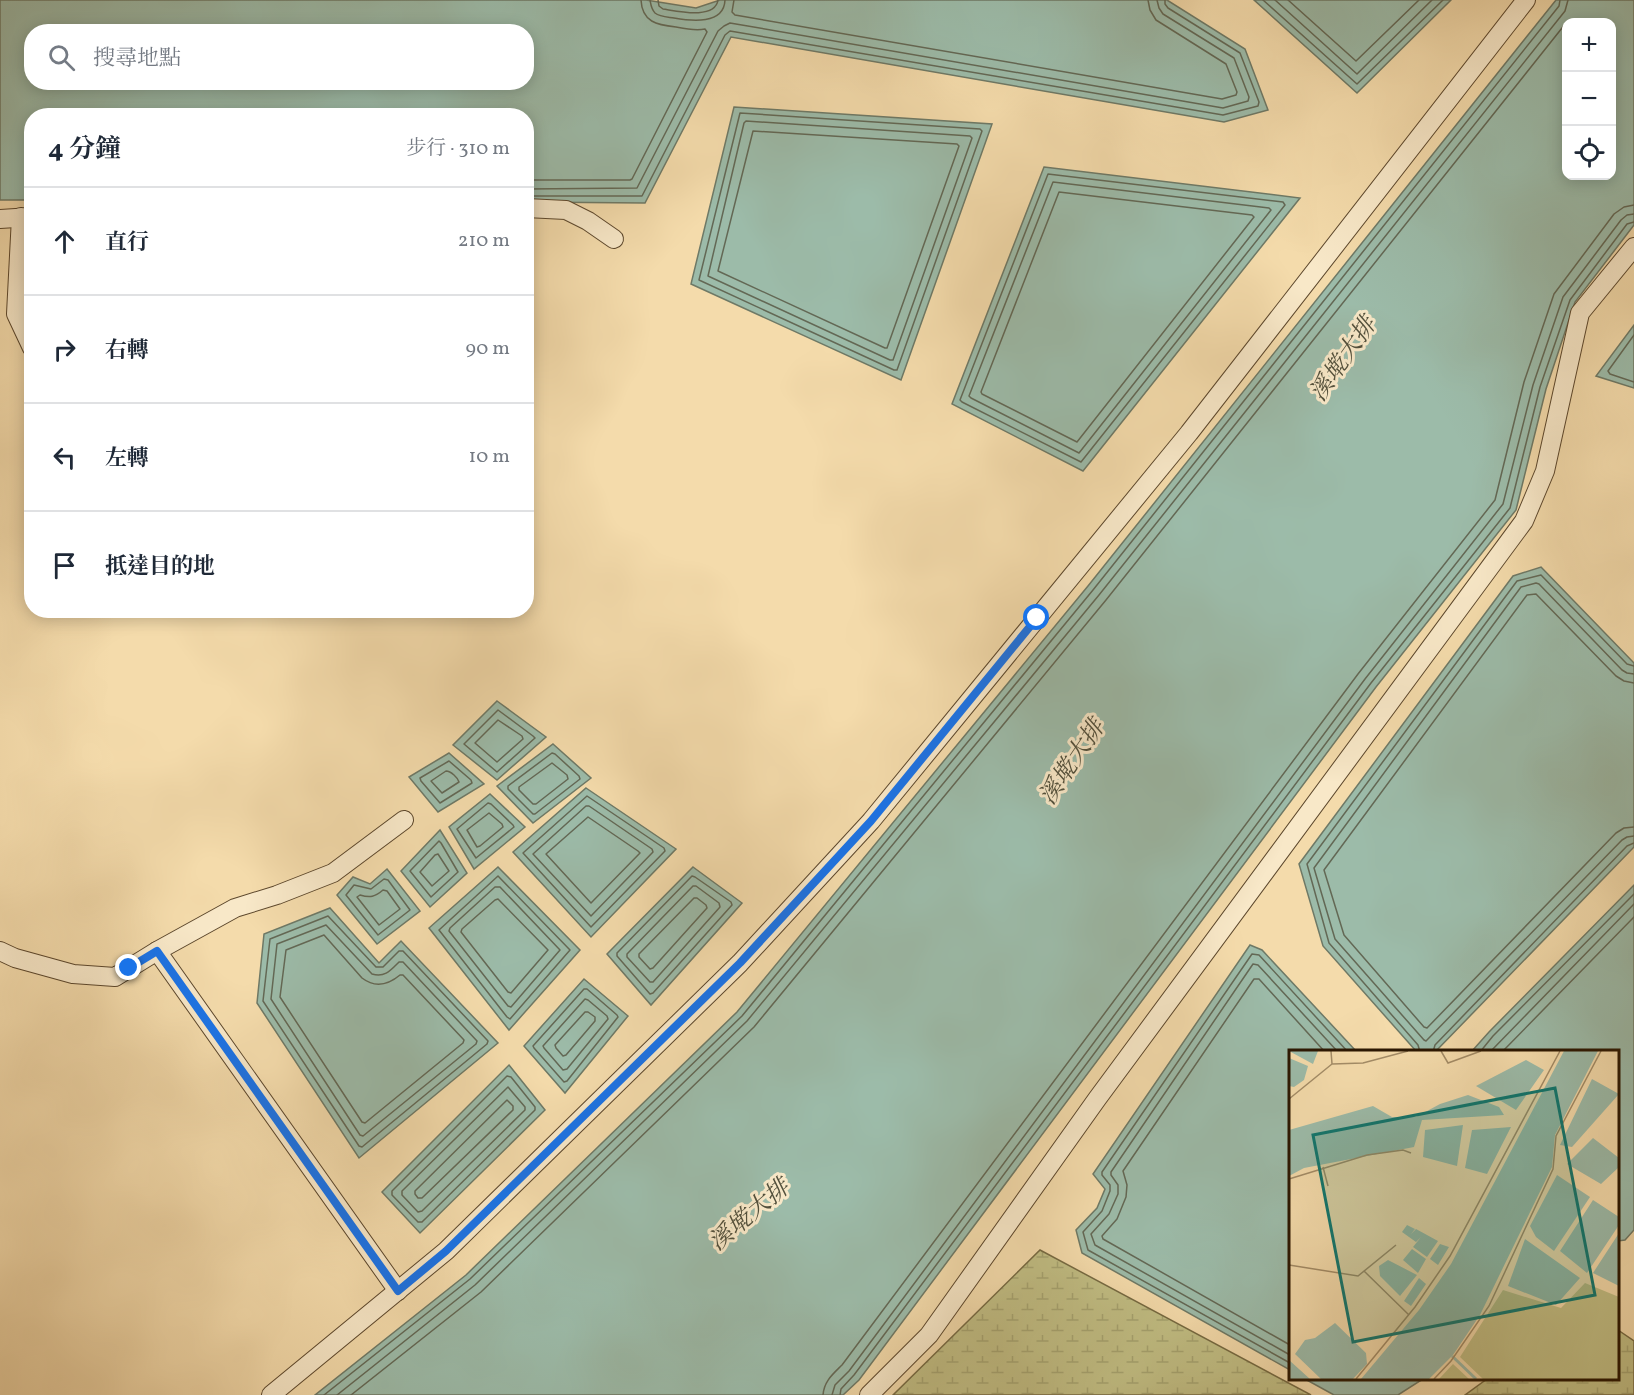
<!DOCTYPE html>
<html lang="zh-TW">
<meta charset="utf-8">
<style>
body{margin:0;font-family:Vollkorn,"Noto Serif TC",serif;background:#f2f2f3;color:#1f2937}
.controls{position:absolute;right:18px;top:18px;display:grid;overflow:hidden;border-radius:12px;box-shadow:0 3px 15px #0003}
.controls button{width:54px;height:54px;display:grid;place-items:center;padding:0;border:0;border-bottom:2px solid #e0e1e3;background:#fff;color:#1f2937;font:30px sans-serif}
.stop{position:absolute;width:18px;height:18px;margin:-14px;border:4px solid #1a73e8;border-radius:50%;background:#fff}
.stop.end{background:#1a73e8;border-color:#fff;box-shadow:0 2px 6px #0008}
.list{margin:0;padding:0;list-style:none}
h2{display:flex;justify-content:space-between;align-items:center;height:78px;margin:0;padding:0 24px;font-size:26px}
h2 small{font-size:20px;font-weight:400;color:#747a83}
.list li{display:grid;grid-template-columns:39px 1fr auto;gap:18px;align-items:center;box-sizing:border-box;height:108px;padding:0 24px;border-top:2px solid #e0e1e3}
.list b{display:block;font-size:22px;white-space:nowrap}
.list em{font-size:20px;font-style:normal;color:#747a83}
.icon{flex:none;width:33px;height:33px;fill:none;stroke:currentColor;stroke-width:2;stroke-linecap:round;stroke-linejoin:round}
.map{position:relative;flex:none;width:1634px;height:1395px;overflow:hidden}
.search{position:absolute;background:#fff;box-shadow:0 3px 15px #0003;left:24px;top:24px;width:510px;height:66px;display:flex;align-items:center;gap:15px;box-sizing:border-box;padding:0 21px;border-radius:24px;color:#747a83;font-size:22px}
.panel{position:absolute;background:#fff;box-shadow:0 3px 15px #0003;left:24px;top:108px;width:510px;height:510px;border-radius:24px}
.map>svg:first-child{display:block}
.wetland{fill:url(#wetland-marsh);stroke:#766a42;stroke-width:1.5}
.water{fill:#9cbba9;stroke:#6e7966;stroke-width:1.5;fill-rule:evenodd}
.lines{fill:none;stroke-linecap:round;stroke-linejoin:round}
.shore{stroke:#636855;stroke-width:1.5}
.lane-casing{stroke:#5c472c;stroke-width:20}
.lane{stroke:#f8e8c8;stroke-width:18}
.route{stroke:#1a73e8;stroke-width:8}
.labels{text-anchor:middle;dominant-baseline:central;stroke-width:6;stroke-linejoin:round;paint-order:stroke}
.water-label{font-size:24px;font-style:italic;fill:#52503c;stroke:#f8e8c8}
.inset-river{fill:none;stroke:#9cbba9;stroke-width:3}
.inset-road{fill:none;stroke:#a38c67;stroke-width:1.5}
.view{fill:#0f766e;fill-opacity:0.15;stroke:#0f766e;stroke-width:3}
.inset-edge{fill:none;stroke:#2a1601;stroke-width:3}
</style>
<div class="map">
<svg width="1634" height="1395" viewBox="0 0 1634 1395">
<defs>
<pattern id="wetland-marsh" width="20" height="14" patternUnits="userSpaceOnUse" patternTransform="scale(1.5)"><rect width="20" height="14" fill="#c1be84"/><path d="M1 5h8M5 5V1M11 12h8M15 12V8" fill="none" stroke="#a6a370"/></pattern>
</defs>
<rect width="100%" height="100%" fill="#f4dbab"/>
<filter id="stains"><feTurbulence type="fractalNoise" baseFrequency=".00333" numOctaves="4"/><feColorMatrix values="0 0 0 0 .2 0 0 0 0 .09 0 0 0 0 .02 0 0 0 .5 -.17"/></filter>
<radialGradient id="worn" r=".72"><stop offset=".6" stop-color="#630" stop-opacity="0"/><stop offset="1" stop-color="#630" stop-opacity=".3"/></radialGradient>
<g class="wetland">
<polygon points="1040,1250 1311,1395 893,1395"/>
<polygon points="1618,1330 1634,1341 1634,1395 1465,1395 1487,1379 1618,1378"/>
</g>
<g class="water">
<path d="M0 0H646L696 8 720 0H1167L1245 49 1268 110 1224 122 731 37 645 203 527 202 526 116H32L31 200H0ZM32 32H526V82H32Z"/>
<polygon points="1254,0 1451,0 1357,93"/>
<path d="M1556 0H1634V225L1575 302 1546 389 1516 510 1376 687 859 1380 843 1395H315L466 1275 737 1012 1088 586ZM1566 22H1612V176H1566Z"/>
<polygon points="734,107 992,124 901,380 691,284"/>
<polygon points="1044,167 1300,198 1083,471 952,404"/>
<polygon points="1634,325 1634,388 1596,376"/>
<polygon points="1541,567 1634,663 1634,847 1436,1051 1416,1051 1323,946 1299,864 1513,576"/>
<polygon points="497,701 546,737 497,780 453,745"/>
<polygon points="553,744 591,778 533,823 497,786"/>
<polygon points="449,753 484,784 438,812 409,777"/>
<polygon points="586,788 676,849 591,937 513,852"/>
<polygon points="490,794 525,827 474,869 449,827"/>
<polygon points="440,830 467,873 430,907 401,871"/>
<polygon points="498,867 580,950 509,1030 429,928"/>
<polygon points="693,867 742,903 651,1005 607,954"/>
<polygon points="387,869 420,911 377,944 337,895 353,877 370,884"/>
<polygon points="1634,885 1634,1230 1625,1240 1618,1241 1618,1052 1472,1051 1489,1032"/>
<polygon points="330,908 379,963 401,941 498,1043 359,1158 257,1003 264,934"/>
<polygon points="1250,945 1262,950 1356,1051 1290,1052 1290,1370 1082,1253 1076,1230 1097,1208 1105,1189 1093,1174"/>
<polygon points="584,979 628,1016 565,1093 524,1046"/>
<polygon points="509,1065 545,1110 420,1233 382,1192"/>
<polygon points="1305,1379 1423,1379 1398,1395 1334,1395"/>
</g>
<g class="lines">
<g class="shore">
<path d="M650 0C651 5 651 9 655 13 660 17 668 17 674 18 691 21 724 25 725 0"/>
<path d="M658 0 659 6 663 9C677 11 715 20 718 0"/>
<polyline points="734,0 732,12 735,15 1222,99 1236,95 1237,92 1226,64 1156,20 1150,10 1148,0"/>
<polyline points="1263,0 1357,84 1443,0"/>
<polyline points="1275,0 1357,74 1432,0"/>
<polyline points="1288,0 1356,61 1419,0"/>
<polygon points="740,113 980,129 982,131 897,370 894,370 699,280"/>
<polygon points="746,121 970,136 972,138 893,360 890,360 708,276 744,123"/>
<polygon points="753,131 957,144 959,146 887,348 885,348 718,271"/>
<polygon points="1048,174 1283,202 1285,205 1081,462 962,402 960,400"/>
<path d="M526 180H630L632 179 707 32 705 29C695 31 686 29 676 27 657 25 642 22 641 0"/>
<polygon points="1053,182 1269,208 1271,210 1079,453 971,398 969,396"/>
<polyline points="526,189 637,188 718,31 724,26 730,23 1223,108 1248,101 1249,97 1234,58 1163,14 1159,8 1157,0"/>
<polygon points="1059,192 1252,215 1254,217 1077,442 982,394 981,392"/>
<polyline points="526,196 642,196 725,35 730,31 1223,115 1258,106 1259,102 1240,53 1168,8 1165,4 1165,0"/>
<polyline points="1634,335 1608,371 1610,374 1634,382"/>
<polyline points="1634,674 1627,673 1622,670 1539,584 1536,583 1521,587 1314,868 1335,939 1424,1040 1426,1041 1622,840 1627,837 1634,836"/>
<polyline points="1634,683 1624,681 1616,676 1536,594 1527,595 1324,870 1344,935 1424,1027 1427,1028 1616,833 1624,828 1634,827"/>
<polygon points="498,710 533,736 535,738 497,772 464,744"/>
<polygon points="498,720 522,736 523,739 497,762 475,743"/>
<polygon points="552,753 555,754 579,776 580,779 535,814 533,814 508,789 508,786"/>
<polygon points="449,761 471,780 472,783 440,803 421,781 420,778"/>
<polygon points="552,763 567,775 568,779 536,804 533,804 519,790 519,787"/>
<path d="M446 771C451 771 458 778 459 782L442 793 431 781Z"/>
<polygon points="587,796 664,848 665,851 591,927 523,853"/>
<polygon points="488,803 491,804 513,825 514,827 476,858 457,829"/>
<polygon points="586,806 589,806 652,849 653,852 591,916 533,854"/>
<polygon points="489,813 502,824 503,827 480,846 477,847 467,830"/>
<polygon points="588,817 638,851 640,853 591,903 546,854"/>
<polygon points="439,841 441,843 458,872 431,897 410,871"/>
<polygon points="438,854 449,871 432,886 420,872 435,855"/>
<polygon points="498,876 570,950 510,1019 507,1017 439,930"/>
<polygon points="692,876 695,877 731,902 732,905 653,993 650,994 617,956 617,953"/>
<polygon points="384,879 388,880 410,910 378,935 346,895 354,885 371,889"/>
<polygon points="693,886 696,886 719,903 720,907 653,982 650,982 627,957 627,954"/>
<polygon points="495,887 500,887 560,950 511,1007 508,1006 449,931 450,928"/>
<path d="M383 890 387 891 400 909 379 925 357 897 360 895C370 898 375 897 383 890Z"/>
<polygon points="694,898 697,898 706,905 707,908 653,968 650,969 639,957 639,954"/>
<polygon points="498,899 548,950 511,993 508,992 461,932 462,929 495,900"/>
<polygon points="328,916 376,967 383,967 399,951 403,951 488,1041 487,1044 362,1147 359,1146 263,1001 270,939"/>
<path d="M326 925 372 974C385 978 391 970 399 962H403L477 1041 476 1044 363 1136 360 1135 271 999 277 944Z"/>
<path d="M324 935 362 978C375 988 388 985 400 975H403L464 1040 463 1043 365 1123 362 1122 280 997 286 950Z"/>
<polygon points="584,989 587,989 617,1015 618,1017 567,1081 564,1082 534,1048 533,1046"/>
<polygon points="585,999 588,1000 607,1016 608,1019 567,1069 563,1070 544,1048 543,1046"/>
<polygon points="585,1012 588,1012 595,1017 595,1021 566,1055 563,1056 556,1048 555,1045"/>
<polyline points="1420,1052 1418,1045 1329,943 1307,864 1517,581 1541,575 1627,664 1634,666"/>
<polyline points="1433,1052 1435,1045 1627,846 1634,843"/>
<polyline points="1480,1052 1493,1036 1634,894"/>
<polyline points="1490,1052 1634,904"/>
<polyline points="1502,1052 1634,917"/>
<polygon points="507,1076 511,1077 535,1107 535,1110 422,1222 418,1222 392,1195 392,1191"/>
<polygon points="508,1087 525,1107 525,1110 422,1211 418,1212 402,1195 402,1191"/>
<polygon points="507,1100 513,1106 513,1110 422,1198 418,1198 415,1194 415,1191"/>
<polyline points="1290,1345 1103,1239 1102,1236 1117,1219 1126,1197 1127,1185 1123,1171 1254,979 1259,979 1325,1052"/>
<polyline points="1290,1355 1095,1245 1091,1234 1109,1214 1118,1194 1118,1185 1111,1175 1111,1172 1253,964 1258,965 1338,1052"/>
<polyline points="1290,1363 1088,1250 1083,1232 1102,1211 1110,1191 1110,1185 1102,1175 1102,1172 1252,954 1259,955 1348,1052"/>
<polyline points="324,1395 470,1279 742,1016 1093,590 1559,6 1560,0"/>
<polyline points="337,1395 475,1285 747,1021 1099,595 1565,11 1568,0"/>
<polyline points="351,1395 481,1292 754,1027 1106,600 1566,23"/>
<path d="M823 1395C824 1381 833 1374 842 1365L1358 674 1495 500 1524 382 1554 294 1614 214 1624 207 1634 205"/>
<polyline points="832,1395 835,1385 849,1371 1365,679 1503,504 1533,385 1563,297 1621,220 1627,215 1634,214"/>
<polyline points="840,1395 841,1389 854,1375 1371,683 1510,508 1540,387 1570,300 1627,224 1634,222"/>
</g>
<g class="lane-casing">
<g id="lane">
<polyline points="526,208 566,210 588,221 614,239"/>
<polyline points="21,217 16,314 32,348"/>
<polyline points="0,219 31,217"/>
<polyline points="0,951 15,958 73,974 115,977 157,951 235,908 277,895 333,873 404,820"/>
<polyline points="157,951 398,1291"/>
<polyline points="271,1395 446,1251 740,963 871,821 1189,433 1526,0"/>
<polyline points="869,1395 929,1335 1097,1099 1524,521 1545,471 1580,313 1634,247"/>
</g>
</g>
<use href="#lane" class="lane"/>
</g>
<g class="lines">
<polyline class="route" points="129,968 157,951 398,1291 446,1251 740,963 871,821 1037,618"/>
</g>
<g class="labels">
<g class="water-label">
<text transform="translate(1344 360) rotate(-55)">溪墘大排</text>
<text transform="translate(1073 763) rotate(-56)">溪墘大排</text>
<text transform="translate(750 1216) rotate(-40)">溪墘大排</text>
</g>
</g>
<g transform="translate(1289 1050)">
<rect width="330" height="330" fill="#f4dbab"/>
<path d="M296 233 330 247V329H194L171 307 214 240 272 258ZM164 314 180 329H150Z" fill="#c1be84"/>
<path d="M0 1H29L24 14ZM275 1H309L266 85 263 117 191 265 164 305 140 329H72L130 260 162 214ZM0 8 19 16 15 30 5 37 0 36ZM237 10 255 20 227 60 187 36ZM303 29 330 44 283 97 271 95ZM179 45 210 57 215 65 133 70 125 97 15 118 0 126V80L84 56 103 67H127L151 54ZM174 75 168 116 134 107 136 80ZM222 77 198 124 176 118 183 80ZM304 88 330 108V117L312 134 278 114ZM268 125 301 147 265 201 247 187 241 176ZM304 150 330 167V175L298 223 271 201ZM118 175 126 179 122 184 127 179 149 191 138 207 124 197 132 187 127 192 113 182ZM330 183V236L304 223ZM236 189 291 228 267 255 219 236ZM151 194 160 197 149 215 141 209ZM123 199 137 209 129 223 114 210ZM99 210 128 225 111 246 91 226 90 216ZM130 228 137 234 122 256 115 251ZM46 273 77 303 78 314 64 329H32L6 304 16 290 26 288ZM0 310 21 329H0Z" fill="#9cbba9"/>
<path class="inset-river" d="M163 306 187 329"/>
<path class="inset-road" d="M152 1 159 13 192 1M43 14 74 13 119 1M0 49 43 14 42 1M34 117 39 136M0 129 78 105 114 100 122 103M0 215 69 226 107 195M75 221 120 265M67 329 126 257 161 206 271 1M145 329 162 311 200 256 264 119 267 86 312 1"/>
<path class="view" d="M266 38 306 245 64 292 24 85Z"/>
<rect width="330" height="330" class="inset-edge"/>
</g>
<rect width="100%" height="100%" filter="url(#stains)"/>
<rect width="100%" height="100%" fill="url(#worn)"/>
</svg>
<div class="controls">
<button>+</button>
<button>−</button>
<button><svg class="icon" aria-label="locate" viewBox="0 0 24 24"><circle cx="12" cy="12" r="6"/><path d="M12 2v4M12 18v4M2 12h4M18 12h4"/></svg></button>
</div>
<div class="stop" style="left:1037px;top:618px"></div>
<div class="stop end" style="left:129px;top:968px"></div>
<div class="search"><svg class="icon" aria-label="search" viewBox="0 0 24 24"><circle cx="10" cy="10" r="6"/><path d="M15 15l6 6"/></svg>搜尋地點</div>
<section class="panel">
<h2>4 分鐘<small>步行 · 310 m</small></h2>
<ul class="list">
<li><svg class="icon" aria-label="ahead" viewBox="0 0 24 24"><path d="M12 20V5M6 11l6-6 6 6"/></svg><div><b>直行</b></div><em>210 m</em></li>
<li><svg class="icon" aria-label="right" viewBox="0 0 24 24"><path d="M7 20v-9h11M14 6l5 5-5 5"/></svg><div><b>右轉</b></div><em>90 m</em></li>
<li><svg class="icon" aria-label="left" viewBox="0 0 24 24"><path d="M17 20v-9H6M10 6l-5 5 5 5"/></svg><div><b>左轉</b></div><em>10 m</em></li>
<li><svg class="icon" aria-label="arrive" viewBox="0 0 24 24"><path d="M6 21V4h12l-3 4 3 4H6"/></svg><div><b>抵達目的地</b></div></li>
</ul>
</section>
</div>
